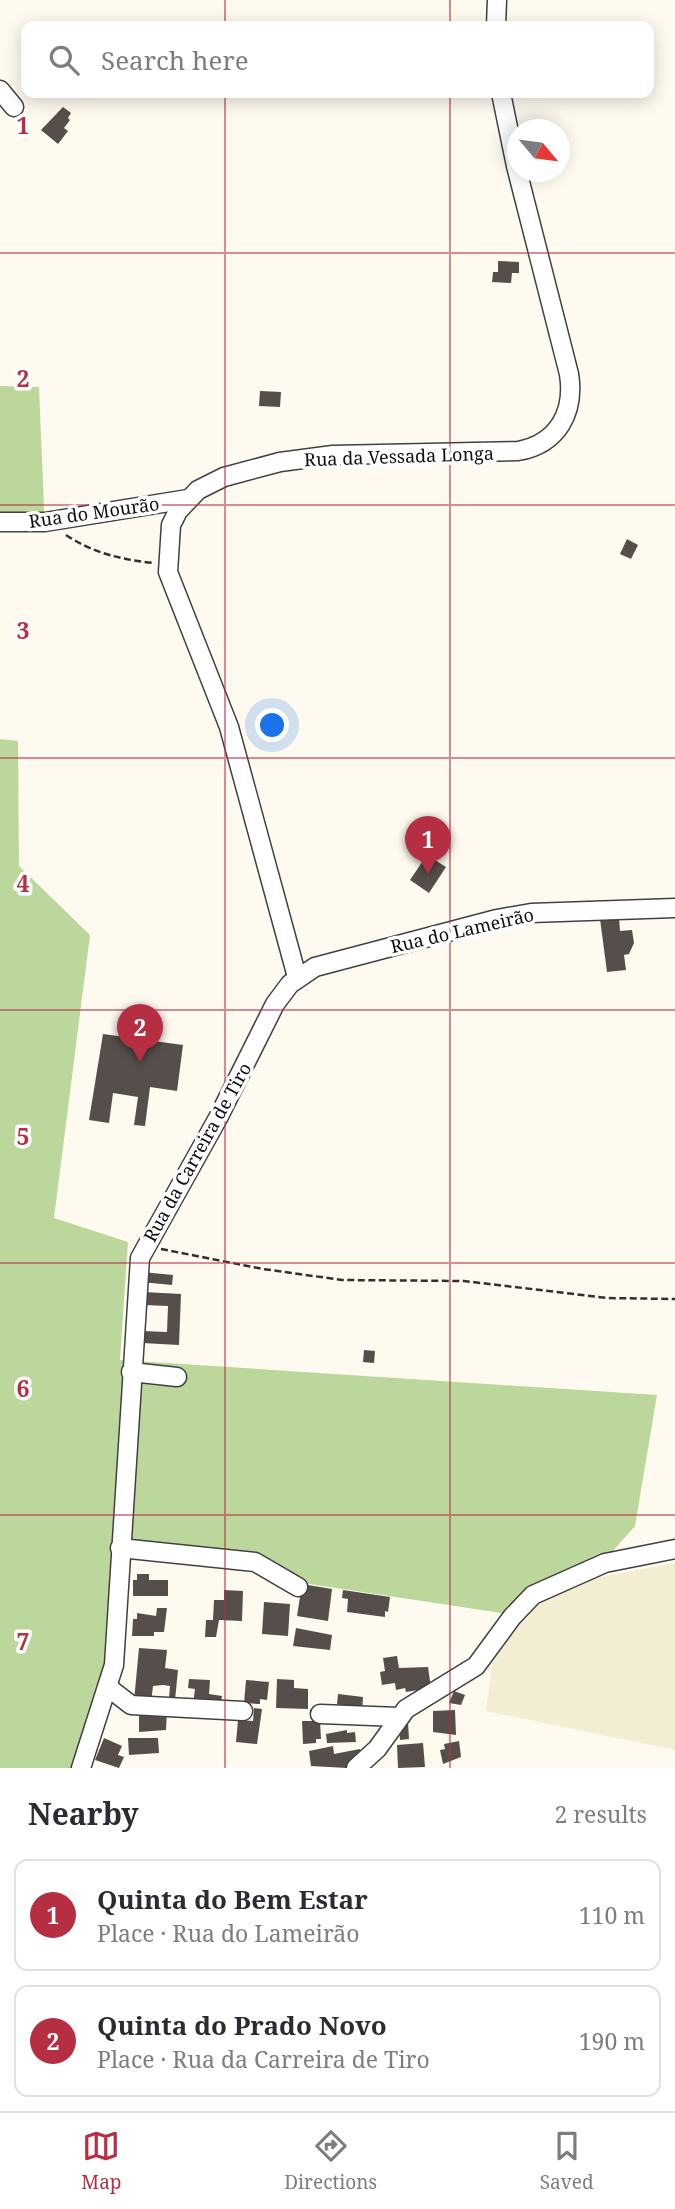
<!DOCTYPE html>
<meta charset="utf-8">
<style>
body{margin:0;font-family:"Noto Serif",serif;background:#f2f2f3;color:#2b2b33}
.compass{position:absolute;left:507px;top:119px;width:63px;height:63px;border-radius:50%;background:#fff;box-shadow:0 4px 18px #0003;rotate:119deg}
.you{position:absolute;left:273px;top:726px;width:24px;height:24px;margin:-18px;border:5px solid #fff;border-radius:50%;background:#1a73e8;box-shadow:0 0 0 10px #1a73e833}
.badge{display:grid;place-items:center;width:46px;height:46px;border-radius:50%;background:#b62e41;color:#fff;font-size:23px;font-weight:700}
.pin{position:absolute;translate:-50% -58px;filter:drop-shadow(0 2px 4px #0008)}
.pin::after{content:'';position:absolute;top:37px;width:24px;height:21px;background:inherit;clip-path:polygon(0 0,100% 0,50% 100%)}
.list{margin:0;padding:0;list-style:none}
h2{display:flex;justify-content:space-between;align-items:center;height:91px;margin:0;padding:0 28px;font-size:30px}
h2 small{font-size:23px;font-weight:400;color:#7c7c81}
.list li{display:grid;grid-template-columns:46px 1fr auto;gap:21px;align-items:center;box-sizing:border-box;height:112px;margin:0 14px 14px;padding:0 14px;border:2px solid #e1e1e2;border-radius:14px}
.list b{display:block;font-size:26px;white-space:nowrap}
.list p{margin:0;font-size:23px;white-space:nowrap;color:#7c7c81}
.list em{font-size:23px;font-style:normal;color:#7c7c81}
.icon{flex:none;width:38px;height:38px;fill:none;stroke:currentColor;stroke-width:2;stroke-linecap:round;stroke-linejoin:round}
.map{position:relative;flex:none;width:675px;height:1768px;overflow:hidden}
.search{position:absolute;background:#fff;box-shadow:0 4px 18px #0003;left:21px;right:21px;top:21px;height:77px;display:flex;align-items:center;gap:18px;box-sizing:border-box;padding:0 24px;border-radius:14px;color:#7c7c81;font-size:26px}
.sheet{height:343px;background:#fff}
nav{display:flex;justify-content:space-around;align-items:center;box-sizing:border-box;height:98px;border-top:2px solid #e1e1e2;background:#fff;font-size:19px;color:#7c7c81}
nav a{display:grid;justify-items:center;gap:4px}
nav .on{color:#b62e41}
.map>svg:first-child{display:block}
.farmland{fill:#f3edd1}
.forest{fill:#bbd79b}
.building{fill:#564e4b}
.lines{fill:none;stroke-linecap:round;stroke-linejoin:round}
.minor-casing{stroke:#414141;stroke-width:21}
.path{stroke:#303030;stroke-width:2.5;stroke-dasharray:7 3.5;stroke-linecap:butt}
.minor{stroke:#fff;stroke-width:18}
.grid{fill:none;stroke:#b62e41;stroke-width:2;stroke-opacity:0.55}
.labels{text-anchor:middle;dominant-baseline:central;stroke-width:7;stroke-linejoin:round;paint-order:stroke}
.street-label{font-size:18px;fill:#0e0e0e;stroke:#fff}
.grid-label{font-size:23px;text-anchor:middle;font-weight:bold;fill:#b62e41;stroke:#fff;stroke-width:7;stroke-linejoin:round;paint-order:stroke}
</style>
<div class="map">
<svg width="675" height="1768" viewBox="0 0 675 1768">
<rect width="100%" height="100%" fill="#fefaf0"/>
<polygon class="farmland" points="675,1563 675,1750 486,1711 493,1657 518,1621 550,1595 600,1577"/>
<g class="forest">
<polygon points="0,386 39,387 45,531 0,531"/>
<polygon points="0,739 18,741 19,866 90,935 54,1218 128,1242 120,1360 657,1395 635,1526 604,1561 508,1614 303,1583 262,1558 115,1543 107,1660 73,1768 0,1768"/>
</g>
<g class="building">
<polygon points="63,107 71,113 68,118 70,120 64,128 68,131 58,144 41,130"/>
<polygon points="498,261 519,262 519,273 512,273 511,283 492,282 493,272 498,272"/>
<polygon points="260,391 281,392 280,407 259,406"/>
<polygon points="627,539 638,545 631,559 620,554"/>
<polygon points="427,855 446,867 429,893 410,880"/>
<polygon points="619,917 620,931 632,930 634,943 629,954 624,955 626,970 607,972 600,919"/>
<polygon points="103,1034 183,1045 177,1091 150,1087 145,1126 134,1125 138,1097 113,1093 109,1123 89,1120"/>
<polygon points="142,1272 173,1275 172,1285 141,1282"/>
<polygon points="144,1292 181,1294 179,1345 142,1343 142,1331 167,1332 168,1306 144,1305"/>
<polygon points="364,1350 375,1351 374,1363 363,1362"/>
<polygon points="137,1574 149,1574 149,1580 168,1580 168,1596 133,1596 133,1580 137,1580"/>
<polygon points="302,1584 332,1589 328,1621 297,1616"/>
<polygon points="224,1590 243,1591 242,1621 219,1620 216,1637 205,1637 206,1620 213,1620 214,1600 224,1600"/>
<polygon points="343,1590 390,1597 388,1612 385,1611 385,1617 347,1612 348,1599 342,1598"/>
<polygon points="264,1602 290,1604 288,1636 262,1634"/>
<polygon points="157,1608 167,1608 164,1632 154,1632 154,1636 132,1636 133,1619 137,1619 137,1613 156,1616"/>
<polygon points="296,1628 332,1635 330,1650 293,1646"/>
<polygon points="139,1648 167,1650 165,1668 178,1670 175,1700 169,1699 170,1686 163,1685 153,1686 151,1703 134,1701"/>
<polygon points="397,1656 399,1668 428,1667 431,1688 406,1692 405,1688 396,1690 395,1683 382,1685 380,1672 385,1671 383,1658"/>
<polygon points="189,1679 210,1680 209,1694 222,1696 221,1702 193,1704 195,1689 188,1688"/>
<polygon points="277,1679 294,1680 294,1688 308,1689 308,1709 276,1708"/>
<polygon points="246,1680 269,1682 267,1700 260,1699 260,1704 244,1703"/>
<polygon points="454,1691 465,1695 461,1705 449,1703"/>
<polygon points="338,1694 363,1697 362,1713 340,1711 341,1705 337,1704"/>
<polygon points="254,1708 262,1709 257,1744 236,1742 238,1720 253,1721"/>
<polygon points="139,1709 167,1710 166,1730 139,1732"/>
<polygon points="455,1710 456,1735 433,1732 433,1711"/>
<polygon points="302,1721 320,1721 321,1739 316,1739 316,1743 303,1744"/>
<polygon points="408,1722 409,1739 400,1740 399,1723"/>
<polygon points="347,1730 347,1733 355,1732 356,1742 327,1743 326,1734"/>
<polygon points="104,1738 122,1746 118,1755 124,1757 119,1768 95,1760"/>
<polygon points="128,1738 158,1738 159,1753 129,1755"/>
<polygon points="459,1741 461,1757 443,1764 440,1750 445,1749 444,1744"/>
<polygon points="423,1743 425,1767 398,1768 397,1745"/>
<polygon points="333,1746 334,1754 360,1749 362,1757 347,1768 311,1766 309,1751"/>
</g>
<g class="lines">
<g class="minor-casing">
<g id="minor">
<polyline points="496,26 497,0"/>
<polyline points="0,90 14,107"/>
<polyline points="0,522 45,522 188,499"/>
<path d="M297 977 229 727 168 572 171 525 178 511 198 490 224 477 280 462 333 455 518 451C558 444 575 412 569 374L516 166 501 93"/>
<polyline points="131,1372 177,1377"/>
<polyline points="120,1548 255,1562 298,1587"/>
<polyline points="109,1688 131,1705 243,1711"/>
<polyline points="320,1714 399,1717"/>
<polyline points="81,1768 114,1665 140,1258 218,1118 275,1004 290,984 315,967 497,919 531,913 675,908"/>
<polyline points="356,1768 377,1749 406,1709 476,1666 512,1617 533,1595 605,1563 675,1549"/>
</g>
</g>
<g class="path">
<path d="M66 535C93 553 122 560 155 563"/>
<polyline points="161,1249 263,1269 342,1280 464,1281 607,1298 675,1299"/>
</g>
<use href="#minor" class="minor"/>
</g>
<path class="grid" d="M225 0V26M450 0V26M225 93V1768M450 93V1768M0 253H675M0 505H675M0 758H675M0 1010H675M0 1263H675M0 1515H675"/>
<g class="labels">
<g class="street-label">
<text transform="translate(399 456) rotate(-2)">Rua da Vessada Longa</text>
<text transform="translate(94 512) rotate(-8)">Rua do Mourão</text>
<text transform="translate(462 930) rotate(-13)">Rua do Lameirão</text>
<text transform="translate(197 1152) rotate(-61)">Rua da Carreira de Tiro</text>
</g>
</g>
<g class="grid-label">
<text x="23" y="134">1</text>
<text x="23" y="387">2</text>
<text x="23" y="639">3</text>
<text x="23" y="892">4</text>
<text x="23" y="1145">5</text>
<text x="23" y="1397">6</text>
<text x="23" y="1650">7</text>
</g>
</svg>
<svg class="compass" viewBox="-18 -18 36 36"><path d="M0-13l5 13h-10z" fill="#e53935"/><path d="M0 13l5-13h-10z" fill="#7c7c81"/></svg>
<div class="you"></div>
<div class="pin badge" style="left:428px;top:874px">1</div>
<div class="pin badge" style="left:140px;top:1062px">2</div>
<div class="search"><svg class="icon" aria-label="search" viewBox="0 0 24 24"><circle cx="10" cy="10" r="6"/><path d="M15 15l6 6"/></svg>Search here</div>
</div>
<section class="sheet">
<h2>Nearby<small>2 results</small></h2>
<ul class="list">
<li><span class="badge">1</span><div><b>Quinta do Bem Estar</b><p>Place · Rua do Lameirão</p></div><em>110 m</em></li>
<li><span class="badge">2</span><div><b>Quinta do Prado Novo</b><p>Place · Rua da Carreira de Tiro</p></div><em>190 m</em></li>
</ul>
</section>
<nav>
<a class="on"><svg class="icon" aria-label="map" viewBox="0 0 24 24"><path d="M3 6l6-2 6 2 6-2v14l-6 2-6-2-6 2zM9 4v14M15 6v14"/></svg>Map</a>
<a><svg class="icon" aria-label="directions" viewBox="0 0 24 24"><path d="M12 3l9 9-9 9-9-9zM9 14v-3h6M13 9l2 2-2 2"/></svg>Directions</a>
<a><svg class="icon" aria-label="saved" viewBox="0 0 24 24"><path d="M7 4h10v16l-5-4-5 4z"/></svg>Saved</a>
</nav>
